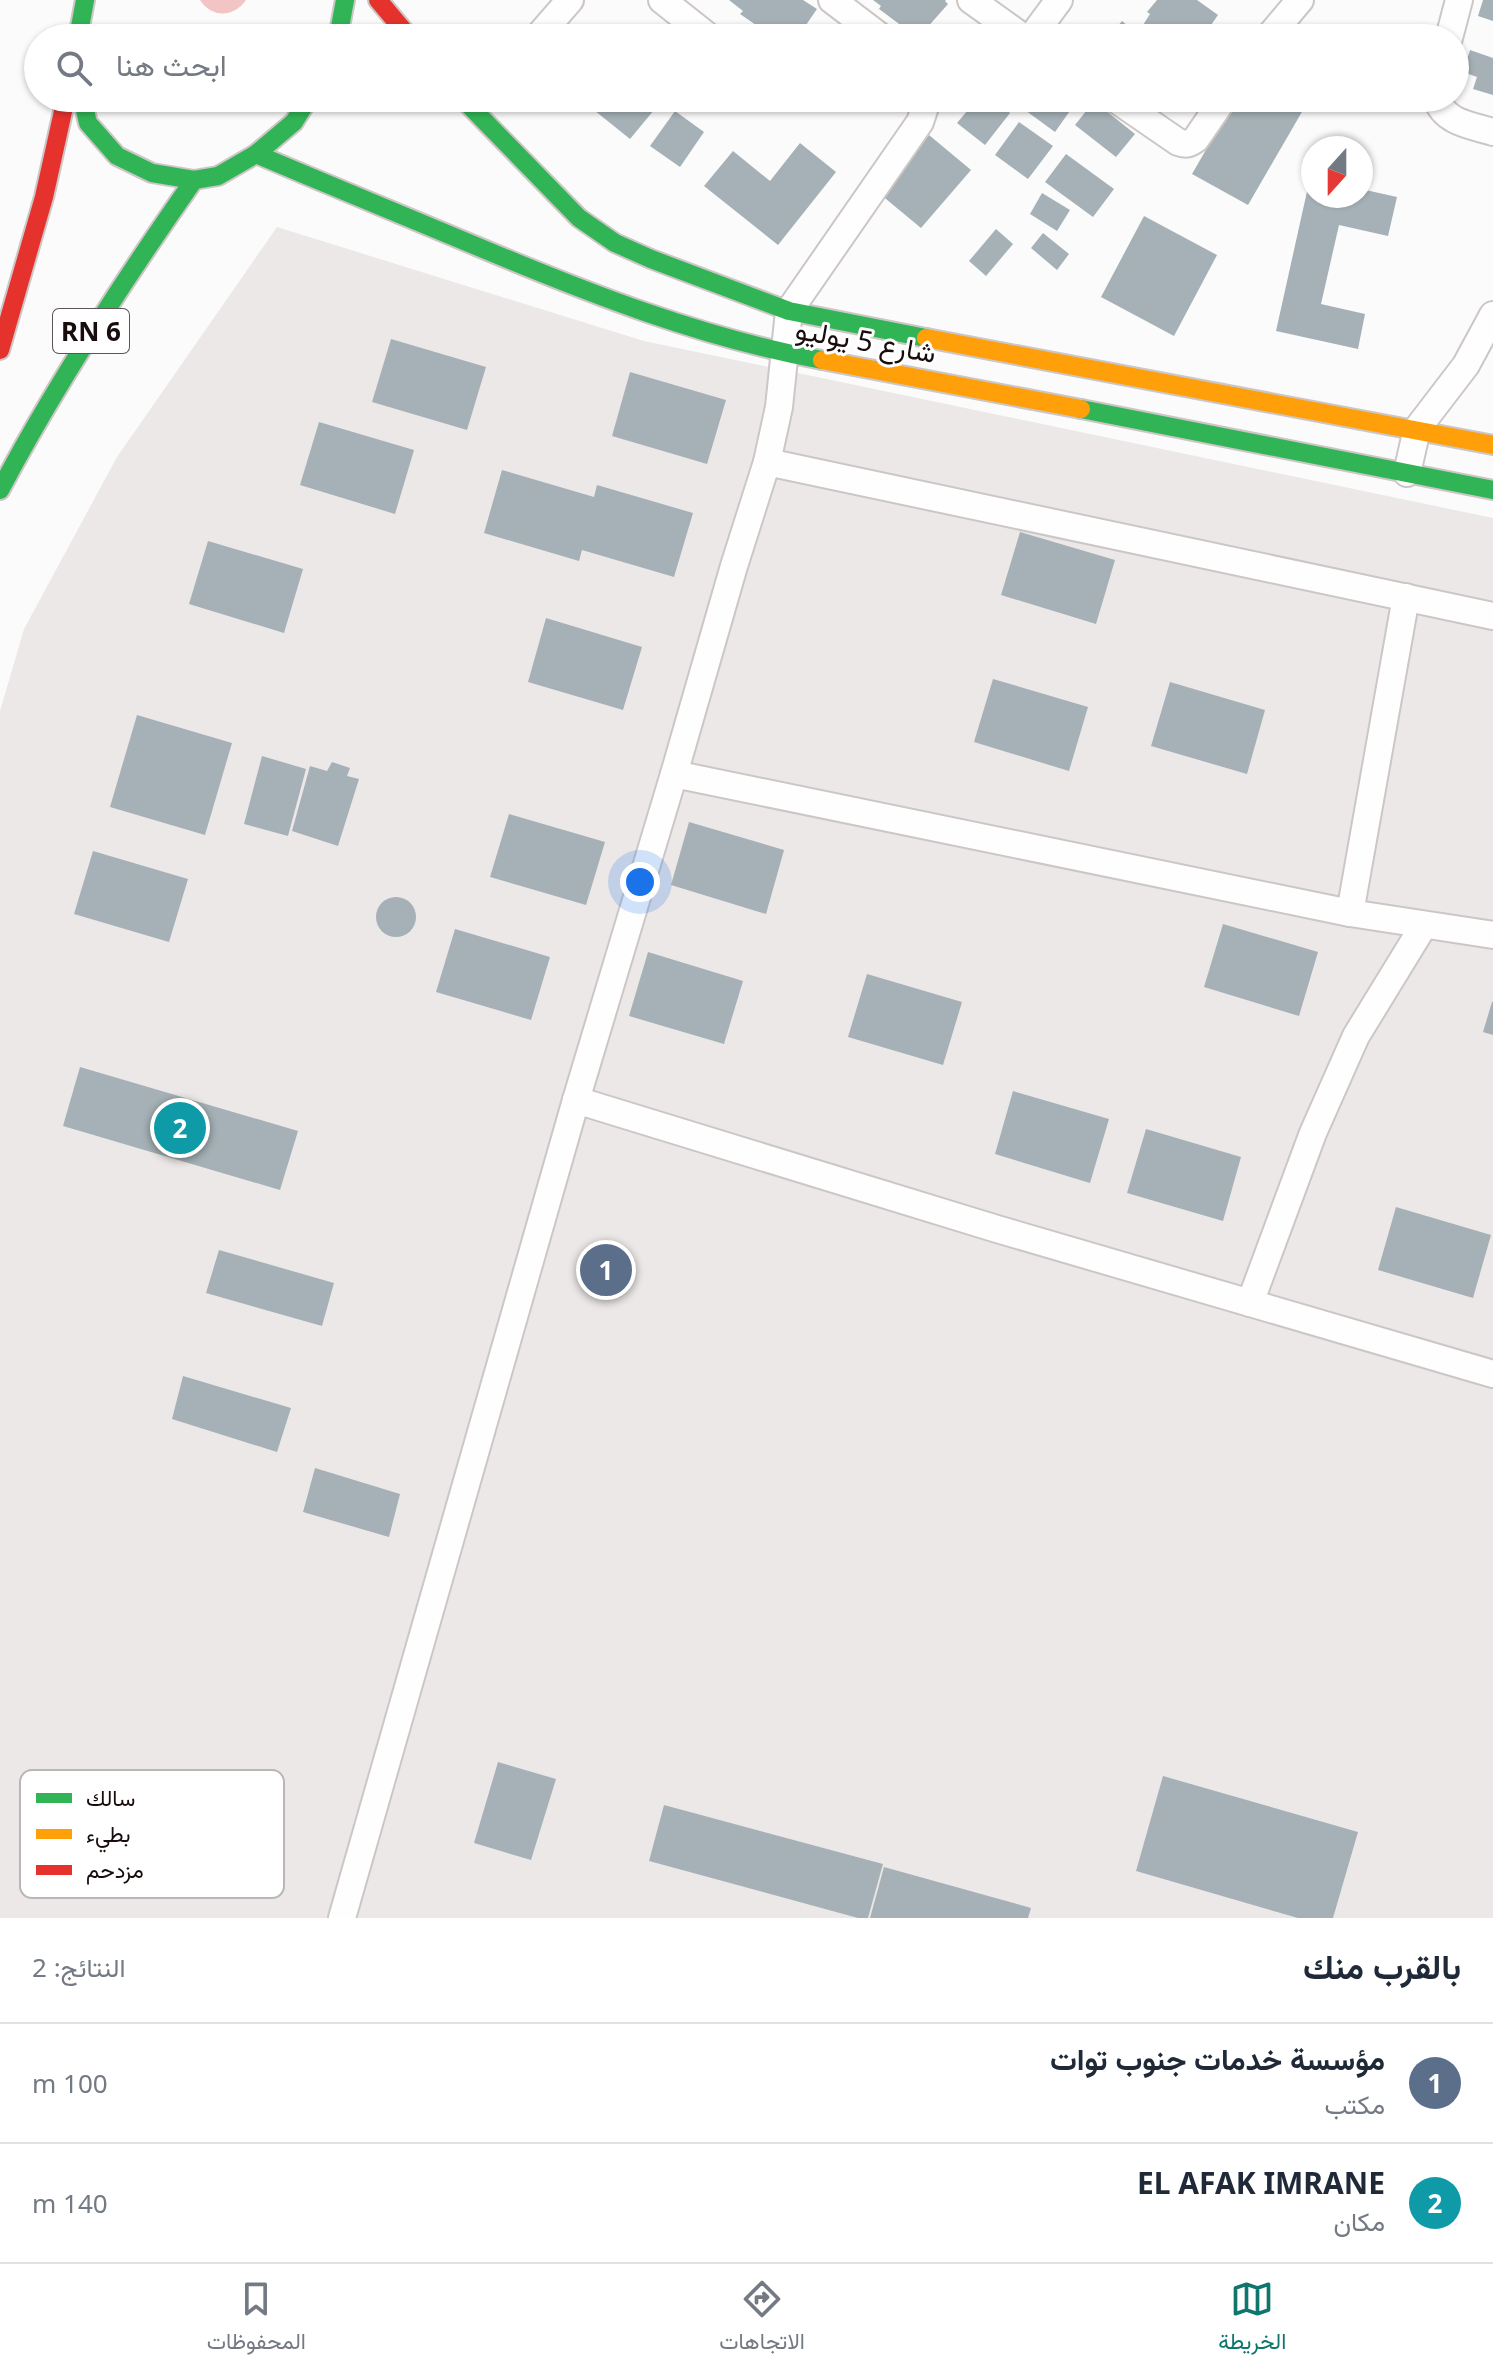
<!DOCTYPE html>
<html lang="ar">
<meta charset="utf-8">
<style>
body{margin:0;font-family:"Noto Sans",Vazirmatn,sans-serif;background:#f2f2f3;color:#1f2937;direction:rtl}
.compass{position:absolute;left:1301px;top:136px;width:72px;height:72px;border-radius:50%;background:#fff;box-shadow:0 2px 6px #0004;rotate:201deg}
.you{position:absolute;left:640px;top:882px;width:28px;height:28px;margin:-20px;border:6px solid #fff;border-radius:50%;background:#1a73e8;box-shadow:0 0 0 12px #1a73e833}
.badge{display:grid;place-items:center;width:52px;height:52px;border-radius:50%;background:#0f766e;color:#fff;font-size:26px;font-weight:700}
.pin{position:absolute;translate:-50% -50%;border:4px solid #fff;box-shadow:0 2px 8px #0006}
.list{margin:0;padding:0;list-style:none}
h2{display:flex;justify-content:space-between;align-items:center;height:104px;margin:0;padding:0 32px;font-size:34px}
h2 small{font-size:26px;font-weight:400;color:#747a83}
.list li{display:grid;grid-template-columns:52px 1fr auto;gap:24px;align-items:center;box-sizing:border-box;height:120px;padding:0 32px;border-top:2px solid #e0e1e3}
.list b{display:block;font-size:30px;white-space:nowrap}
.list p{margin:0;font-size:26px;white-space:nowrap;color:#747a83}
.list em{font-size:26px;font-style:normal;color:#747a83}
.icon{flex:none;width:44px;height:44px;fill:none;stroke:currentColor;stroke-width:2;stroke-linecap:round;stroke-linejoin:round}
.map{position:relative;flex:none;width:1493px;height:1918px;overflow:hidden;direction:ltr}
.search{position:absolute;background:#fff;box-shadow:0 2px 6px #0004;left:24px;right:24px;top:24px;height:88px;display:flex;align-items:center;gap:20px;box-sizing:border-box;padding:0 28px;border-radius:44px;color:#747a83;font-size:30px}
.sheet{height:344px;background:#fff}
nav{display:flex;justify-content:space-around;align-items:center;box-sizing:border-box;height:112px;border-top:2px solid #e0e1e3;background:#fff;font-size:22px;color:#747a83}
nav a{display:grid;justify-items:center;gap:4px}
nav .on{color:#0f766e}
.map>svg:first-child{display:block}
.built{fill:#ede8e8}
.water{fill:#f3c4c4}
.building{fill:#a5b1b6}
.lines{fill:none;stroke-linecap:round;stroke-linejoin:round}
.street-casing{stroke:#cdc6c6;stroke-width:30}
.fast-casing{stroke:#cdc6c6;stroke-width:22}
.slow-casing{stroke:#cdc6c6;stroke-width:22}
.jam-casing{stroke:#cdc6c6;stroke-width:22}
.street{stroke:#fefefe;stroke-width:26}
.fast{stroke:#30b455;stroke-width:18}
.slow{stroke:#ff9f0a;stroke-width:18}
.jam{stroke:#e5322d;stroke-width:18}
.labels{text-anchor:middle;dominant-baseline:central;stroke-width:6;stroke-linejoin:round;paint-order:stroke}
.shield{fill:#fff;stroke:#5d5555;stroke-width:2}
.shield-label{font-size:26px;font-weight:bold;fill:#180c0c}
.street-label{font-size:28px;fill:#180c0c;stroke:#fff}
.key{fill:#fff;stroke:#bab6b6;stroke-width:2}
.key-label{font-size:22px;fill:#180c0c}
</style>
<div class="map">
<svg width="1493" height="1918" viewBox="0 0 1493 1918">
<rect width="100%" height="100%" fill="#fbfbfb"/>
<polygon class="built" points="277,227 644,341 1493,518 1493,1918 0,1918 0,711 24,629 117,457"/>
<path class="water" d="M200 0H246C233 18 212 18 200 0Z"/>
<g class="building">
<polygon points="729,0 803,0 817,9 797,38 775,38 740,14 743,11"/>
<polygon points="873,0 946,0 945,1 948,4 918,38 879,9 881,6"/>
<polygon points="1157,0 1197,0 1218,15 1202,38 1162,38 1143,25 1150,14 1147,12"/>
<polygon points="1483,0 1493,0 1493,21 1478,16"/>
<polygon points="1122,21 1142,38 1108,38"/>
<polygon points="1470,50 1493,58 1493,95 1473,89 1477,77 1463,72"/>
<polygon points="587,98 664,98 630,139 584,102"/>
<polygon points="978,98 991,98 1010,113 985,145 957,123"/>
<polygon points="1023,98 1072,98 1077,101 1055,132 1018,105"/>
<polygon points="1236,98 1310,98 1248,205 1192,174"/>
<polygon points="1094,101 1135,134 1116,157 1075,125"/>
<polygon points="675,111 704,132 680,167 650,146"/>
<polygon points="1019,122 1053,146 1028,179 995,155"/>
<polygon points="929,135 971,170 921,228 880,194"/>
<polygon points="800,143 836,172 778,245 704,186 733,151 770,181"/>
<polygon points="1066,154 1114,189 1093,217 1045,182"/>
<polygon points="1310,178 1313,178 1313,196 1361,196 1361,189 1397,197 1388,236 1339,225 1321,304 1365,314 1358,349 1276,331"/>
<polygon points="1042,193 1070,210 1057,231 1030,214"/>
<polygon points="1144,216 1217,255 1174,336 1101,297"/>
<polygon points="996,229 1013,244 986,276 969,261"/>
<polygon points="1043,233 1069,254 1057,270 1031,248"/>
<polygon points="391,339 486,367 467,430 372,402"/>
<polygon points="630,372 726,400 707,464 612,436"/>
<polygon points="319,422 414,450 395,514 300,485"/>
<polygon points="502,470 594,497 597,485 693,513 674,577 582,550 579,561 484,533"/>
<polygon points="1020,532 1115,560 1096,624 1001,595"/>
<polygon points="208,541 303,569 284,633 189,604"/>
<polygon points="546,618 642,647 623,710 528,682"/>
<polygon points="993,679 1088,707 1069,771 974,742"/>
<polygon points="1170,682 1265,710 1247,774 1151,746"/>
<polygon points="137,715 232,743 205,835 110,807"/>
<polygon points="262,756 306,769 288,836 244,824"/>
<polygon points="332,762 350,768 347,776 359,779 338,846 292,831 310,766 327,771"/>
<polygon points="509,814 605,842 586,905 490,877"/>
<polygon points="689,822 784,850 766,914 671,885"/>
<polygon points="93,851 188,879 169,942 74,914"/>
<circle cx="396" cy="917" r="20"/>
<polygon points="1223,924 1318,952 1299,1016 1204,987"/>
<polygon points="455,929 550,957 531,1020 436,992"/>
<polygon points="648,952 743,981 724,1044 629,1016"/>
<polygon points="867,974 962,1002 943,1065 848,1037"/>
<polygon points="1492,1002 1493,1002 1493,1035 1483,1032"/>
<polygon points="80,1067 298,1131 280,1190 63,1126"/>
<polygon points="1013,1091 1109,1119 1090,1183 995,1154"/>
<polygon points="1146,1129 1241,1157 1223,1221 1127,1193"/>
<polygon points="1396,1207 1491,1235 1473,1298 1378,1270"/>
<polygon points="219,1250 334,1283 322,1326 206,1293"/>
<polygon points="183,1376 291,1408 277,1452 172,1419"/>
<polygon points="315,1468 400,1494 389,1537 303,1512"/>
<polygon points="498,1762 556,1779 531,1860 474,1843"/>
<polygon points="1163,1776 1358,1832 1333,1918 1298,1918 1136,1871"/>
<polygon points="664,1805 883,1864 868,1918 858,1918 649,1861"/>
<polygon points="884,1867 1031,1908 1028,1918 870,1918"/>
</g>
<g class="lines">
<g class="street-casing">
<g id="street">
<polyline points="662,0 710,38"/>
<polyline points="832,0 882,38"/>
<polyline points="971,0 1024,38"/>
<polyline points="537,38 570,0"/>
<polyline points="1031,38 1059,0"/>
<polyline points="1268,38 1300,0"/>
<polyline points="1449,38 1459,0"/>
<path d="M1114 98 1178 142C1186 145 1189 144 1196 139L1224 98"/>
<path d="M1436 98C1445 123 1470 125 1493 132"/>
<polyline points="767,462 1493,616"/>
<polyline points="1407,473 1417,429 1466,365 1493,315"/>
<polyline points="674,774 1350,913 1493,935"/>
<polyline points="1350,913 1406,597"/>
<polyline points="576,1100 997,1229 1493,1374"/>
<polyline points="1250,1303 1313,1133 1356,1036 1424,925"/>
<polyline points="342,1918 576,1100 674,774 734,566 767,462 779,407 789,311 920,122 928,98"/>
</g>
</g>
<g class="fast-casing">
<g id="fast">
<polyline points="78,38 85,0"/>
<polyline points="338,38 345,0"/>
<polyline points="82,98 88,123 117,156 152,173 194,180 218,176 256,154 294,122 309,98"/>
<polyline points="462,98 579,218 615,243 651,259 789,311 926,338"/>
<path d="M256 154C329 185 402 215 476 246 588 293 702 338 822 360"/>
<polyline points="1081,409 1493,490"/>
<path d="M0 490C57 382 124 280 194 180"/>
</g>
</g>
<g class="slow-casing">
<g id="slow">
<polyline points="926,338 1493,445"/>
<polyline points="822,360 1081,409"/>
</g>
</g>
<g class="jam-casing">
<g id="jam">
<polyline points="378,0 410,38"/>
<polyline points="0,350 44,197 66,98"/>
</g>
</g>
<use href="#street" class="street"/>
<use href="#fast" class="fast"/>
<use href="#slow" class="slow"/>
<use href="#jam" class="jam"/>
</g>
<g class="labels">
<rect class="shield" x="53" y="309" width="76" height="44" rx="6"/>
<g class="shield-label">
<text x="91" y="331">RN 6</text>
</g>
<g class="street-label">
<text transform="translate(866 340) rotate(10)">شارع 5 يوليو</text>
</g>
</g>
<rect x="20" y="1770" width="264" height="128" rx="12" class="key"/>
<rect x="36" y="1793" width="36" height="10" fill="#30b455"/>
<rect x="36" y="1829" width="36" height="10" fill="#ff9f0a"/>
<rect x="36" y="1865" width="36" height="10" fill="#e5322d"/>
<g class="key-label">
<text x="86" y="1806">سالك</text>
<text x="86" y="1842">بطيء</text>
<text x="86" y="1878">مزدحم</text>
</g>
</svg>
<svg class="compass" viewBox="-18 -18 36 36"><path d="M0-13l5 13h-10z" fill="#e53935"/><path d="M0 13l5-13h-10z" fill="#747a83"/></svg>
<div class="you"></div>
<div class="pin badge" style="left:606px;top:1270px;background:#5c6f8a">1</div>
<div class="pin badge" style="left:180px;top:1128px;background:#0f9aa8">2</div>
<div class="search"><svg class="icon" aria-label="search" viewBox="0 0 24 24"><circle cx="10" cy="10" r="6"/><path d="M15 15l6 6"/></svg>ابحث هنا</div>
</div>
<section class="sheet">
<h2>بالقرب منك<small>النتائج: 2</small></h2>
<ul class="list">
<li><span class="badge" style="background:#5c6f8a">1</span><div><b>مؤسسة خدمات جنوب توات</b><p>مكتب</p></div><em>100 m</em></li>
<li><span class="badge" style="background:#0f9aa8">2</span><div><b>EL AFAK IMRANE</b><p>مكان</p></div><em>140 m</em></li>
</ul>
</section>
<nav>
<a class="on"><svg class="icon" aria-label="map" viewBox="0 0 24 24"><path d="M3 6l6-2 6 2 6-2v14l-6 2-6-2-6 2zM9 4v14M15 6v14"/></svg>الخريطة</a>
<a><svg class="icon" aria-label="directions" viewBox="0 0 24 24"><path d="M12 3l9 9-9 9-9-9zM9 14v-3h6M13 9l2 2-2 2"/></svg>الاتجاهات</a>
<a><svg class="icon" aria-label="saved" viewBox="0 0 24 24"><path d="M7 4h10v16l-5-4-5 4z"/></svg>المحفوظات</a>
</nav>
